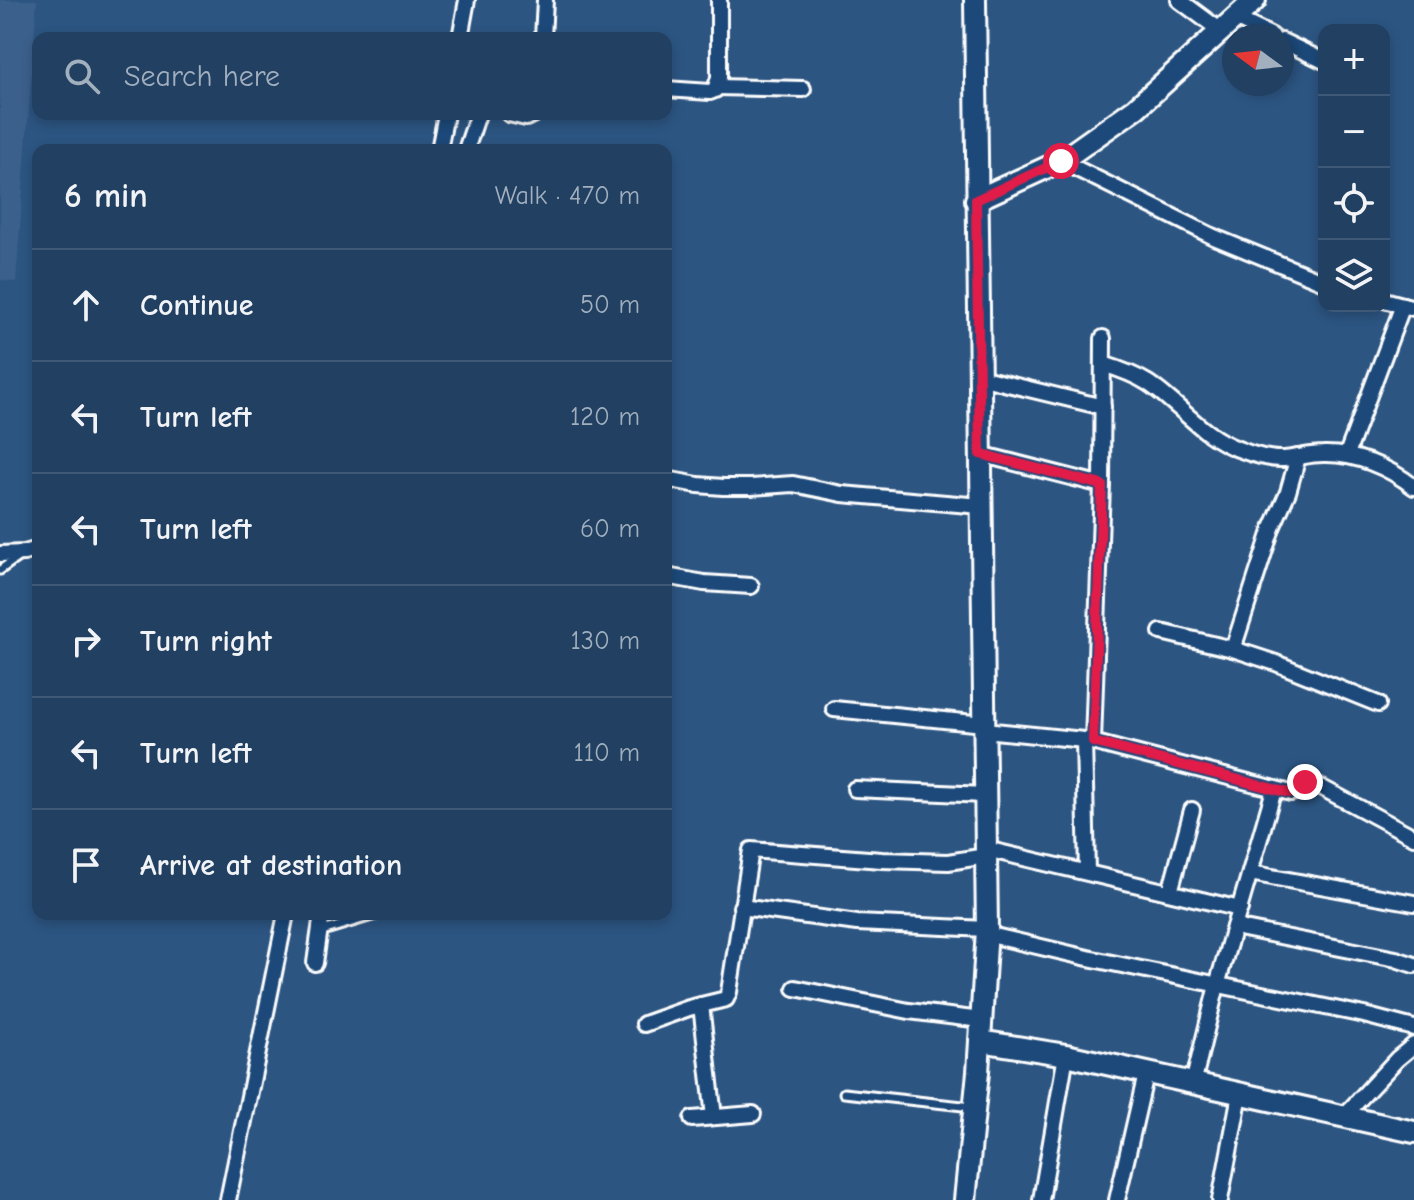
<!DOCTYPE html>
<meta charset="utf-8">
<style>
body{margin:0;font-family:"Comic Neue",sans-serif;background:#294768;color:#f1f3f6}
.controls{position:absolute;right:24px;top:24px;display:grid;overflow:hidden;border-radius:16px;box-shadow:0 4px 12px #0003}
.controls button{width:72px;height:72px;display:grid;place-items:center;padding:0;border:0;border-bottom:2px solid #3e5977;background:#214062;color:#f1f3f6;font:40px sans-serif}
.compass{position:absolute;left:1222px;top:24px;width:72px;height:72px;border-radius:50%;background:#214062;box-shadow:0 4px 12px #0003;rotate:285deg}
.stop{position:absolute;width:24px;height:24px;margin:-18px;border:6px solid #e11d48;border-radius:50%;background:#fff}
.stop.end{background:#e11d48;border-color:#fff;box-shadow:0 2px 8px #0008}
.list{margin:0;padding:0;list-style:none}
h2{display:flex;justify-content:space-between;align-items:center;height:104px;margin:0;padding:0 32px;font-size:34px}
h2 small{font-size:26px;font-weight:400;color:#a2afbe}
.list li{display:grid;grid-template-columns:52px 1fr auto;gap:24px;align-items:center;box-sizing:border-box;height:112px;padding:0 32px;border-top:2px solid #3e5977}
.list b{display:block;font-size:30px;white-space:nowrap}
.list em{font-size:26px;font-style:normal;color:#a2afbe}
.icon{flex:none;width:44px;height:44px;fill:none;stroke:currentColor;stroke-width:2;stroke-linecap:round;stroke-linejoin:round}
.map{position:relative;flex:none;width:1414px;height:1200px;overflow:hidden}
.search{position:absolute;background:#214062;box-shadow:0 4px 12px #0003;left:32px;top:32px;width:640px;height:88px;display:flex;align-items:center;gap:20px;box-sizing:border-box;padding:0 28px;border-radius:16px;color:#a2afbe;font-size:30px}
.panel{position:absolute;background:#214062;box-shadow:0 4px 12px #0003;left:32px;top:144px;width:640px;height:776px;border-radius:16px}
.map>svg:first-child{display:block}
.built{fill:#3b618b}
.lines{fill:none;stroke-linecap:round;stroke-linejoin:round}
.lane-casing{stroke:#fff;stroke-width:13}
.street-casing{stroke:#fff;stroke-width:20}
.secondary-casing{stroke:#fff;stroke-width:26}
.lane{stroke:#1f4a7a;stroke-width:7}
.street{stroke:#1f4a7a;stroke-width:14}
.secondary{stroke:#1f4a7a;stroke-width:20}
.route{stroke:#e11d48;stroke-width:10}
</style>
<div class="map">
<svg width="1414" height="1200" viewBox="0 0 1414 1200">
<rect width="100%" height="100%" fill="#2c5582"/>
<filter id="ink" filterUnits="userSpaceOnUse"><feTurbulence type="fractalNoise" baseFrequency=".0125" numOctaves="2"/><feDisplacementMap in="SourceGraphic" scale="16" xChannelSelector="R" yChannelSelector="G"/><feConvolveMatrix kernelMatrix="1 2 1 2 8 2 1 2 1" color-interpolation-filters="sRGB"/></filter>
<g filter="url(#ink)">
<polygon class="built" points="0,0 37,0 16,282 0,280"/>
<g class="lines">
<g class="lane-casing">
<g id="lane">
<polyline points="0,570 21,555"/>
<polyline points="319,932 379,914"/>
<polyline points="844,1093 972,1107"/>
</g>
</g>
<g class="street-casing">
<g id="street">
<polyline points="1179,0 1221,31"/>
<polyline points="1235,18 1272,36"/>
<polyline points="460,38 467,0"/>
<polyline points="543,38 545,0"/>
<polyline points="1282,41 1324,61"/>
<polyline points="717,87 803,89"/>
<polyline points="666,89 710,92 715,90 719,78 719,0"/>
<polyline points="509,114 526,118 534,114"/>
<polyline points="439,150 446,114"/>
<polyline points="466,150 478,114"/>
<polyline points="1061,161 1214,237 1324,282"/>
<polyline points="1384,300 1414,308"/>
<path d="M1103 364C1119 369 1134 374 1148 383 1180 404 1201 436 1238 449 1251 454 1265 459 1280 459 1294 459 1308 454 1323 454 1355 453 1389 467 1414 487"/>
<polyline points="979,377 1103,407"/>
<polyline points="980,454 1102,485"/>
<polyline points="1347,454 1403,305"/>
<polyline points="666,479 698,485 723,487 751,487 793,484 842,494 981,506"/>
<polyline points="0,554 24,553 38,549"/>
<polyline points="666,576 704,583 751,586"/>
<polyline points="1161,632 1233,649 1276,663 1378,704"/>
<polyline points="1233,649 1272,528 1288,492 1298,457"/>
<polyline points="834,709 984,724"/>
<polyline points="984,730 1084,740 1291,793 1295,792 1305,782 1311,782 1414,837"/>
<polyline points="1084,740 1087,872"/>
<polyline points="1093,742 1102,485 1103,338"/>
<polyline points="855,789 985,795"/>
<polyline points="986,849 1240,909"/>
<polyline points="1250,873 1414,903"/>
<polyline points="1170,892 1192,810"/>
<polyline points="741,907 857,923 987,929"/>
<polyline points="1234,927 1396,959 1414,965"/>
<polyline points="986,934 1088,958 1364,1015 1414,1028"/>
<polyline points="315,963 322,914"/>
<polyline points="795,988 909,1011 981,1020"/>
<polyline points="701,1005 714,1117"/>
<polyline points="644,1024 689,1008 726,999 729,992 751,850 882,860 948,862 986,856"/>
<polyline points="1193,1084 1217,985 1274,790"/>
<polyline points="1344,1116 1397,1059 1414,1045"/>
<polyline points="692,1119 753,1114"/>
<polyline points="228,1200 286,914"/>
<polyline points="1041,1200 1066,1055"/>
<polyline points="1117,1200 1146,1074"/>
<polyline points="1220,1200 1240,1094"/>
</g>
</g>
<g class="secondary-casing">
<g id="secondary">
<polyline points="975,0 987,929 980,1041"/>
<polyline points="976,200 1061,161 1136,108 1255,0"/>
<polyline points="965,1200 978,1072 980,1041 1066,1055 1414,1132"/>
</g>
</g>
<use href="#lane" class="lane"/>
<use href="#street" class="street"/>
<use href="#secondary" class="secondary"/>
</g>
</g>
<g class="lines" filter="url(#ink)">
<polyline class="route" points="1061,161 976,200 980,454 1102,485 1093,742 1289,793 1295,792 1305,782"/>
</g>
</svg>
<div class="controls">
<button>+</button>
<button>−</button>
<button><svg class="icon" aria-label="locate" viewBox="0 0 24 24"><circle cx="12" cy="12" r="6"/><path d="M12 2v4M12 18v4M2 12h4M18 12h4"/></svg></button>
<button><svg class="icon" aria-label="layers" viewBox="0 0 24 24"><path d="M12 4l9 5-9 5-9-5zM3 14l9 5 9-5"/></svg></button>
</div>
<svg class="compass" viewBox="-18 -18 36 36"><path d="M0-13l5 13h-10z" fill="#e53935"/><path d="M0 13l5-13h-10z" fill="#a2afbe"/></svg>
<div class="stop" style="left:1061px;top:161px"></div>
<div class="stop end" style="left:1305px;top:782px"></div>
<div class="search"><svg class="icon" aria-label="search" viewBox="0 0 24 24"><circle cx="10" cy="10" r="6"/><path d="M15 15l6 6"/></svg>Search here</div>
<section class="panel">
<h2>6 min<small>Walk · 470 m</small></h2>
<ul class="list">
<li><svg class="icon" aria-label="ahead" viewBox="0 0 24 24"><path d="M12 20V5M6 11l6-6 6 6"/></svg><div><b>Continue</b></div><em>50 m</em></li>
<li><svg class="icon" aria-label="left" viewBox="0 0 24 24"><path d="M17 20v-9H6M10 6l-5 5 5 5"/></svg><div><b>Turn left</b></div><em>120 m</em></li>
<li><svg class="icon" aria-label="left" viewBox="0 0 24 24"><path d="M17 20v-9H6M10 6l-5 5 5 5"/></svg><div><b>Turn left</b></div><em>60 m</em></li>
<li><svg class="icon" aria-label="right" viewBox="0 0 24 24"><path d="M7 20v-9h11M14 6l5 5-5 5"/></svg><div><b>Turn right</b></div><em>130 m</em></li>
<li><svg class="icon" aria-label="left" viewBox="0 0 24 24"><path d="M17 20v-9H6M10 6l-5 5 5 5"/></svg><div><b>Turn left</b></div><em>110 m</em></li>
<li><svg class="icon" aria-label="arrive" viewBox="0 0 24 24"><path d="M6 21V4h12l-3 4 3 4H6"/></svg><div><b>Arrive at destination</b></div></li>
</ul>
</section>
</div>
